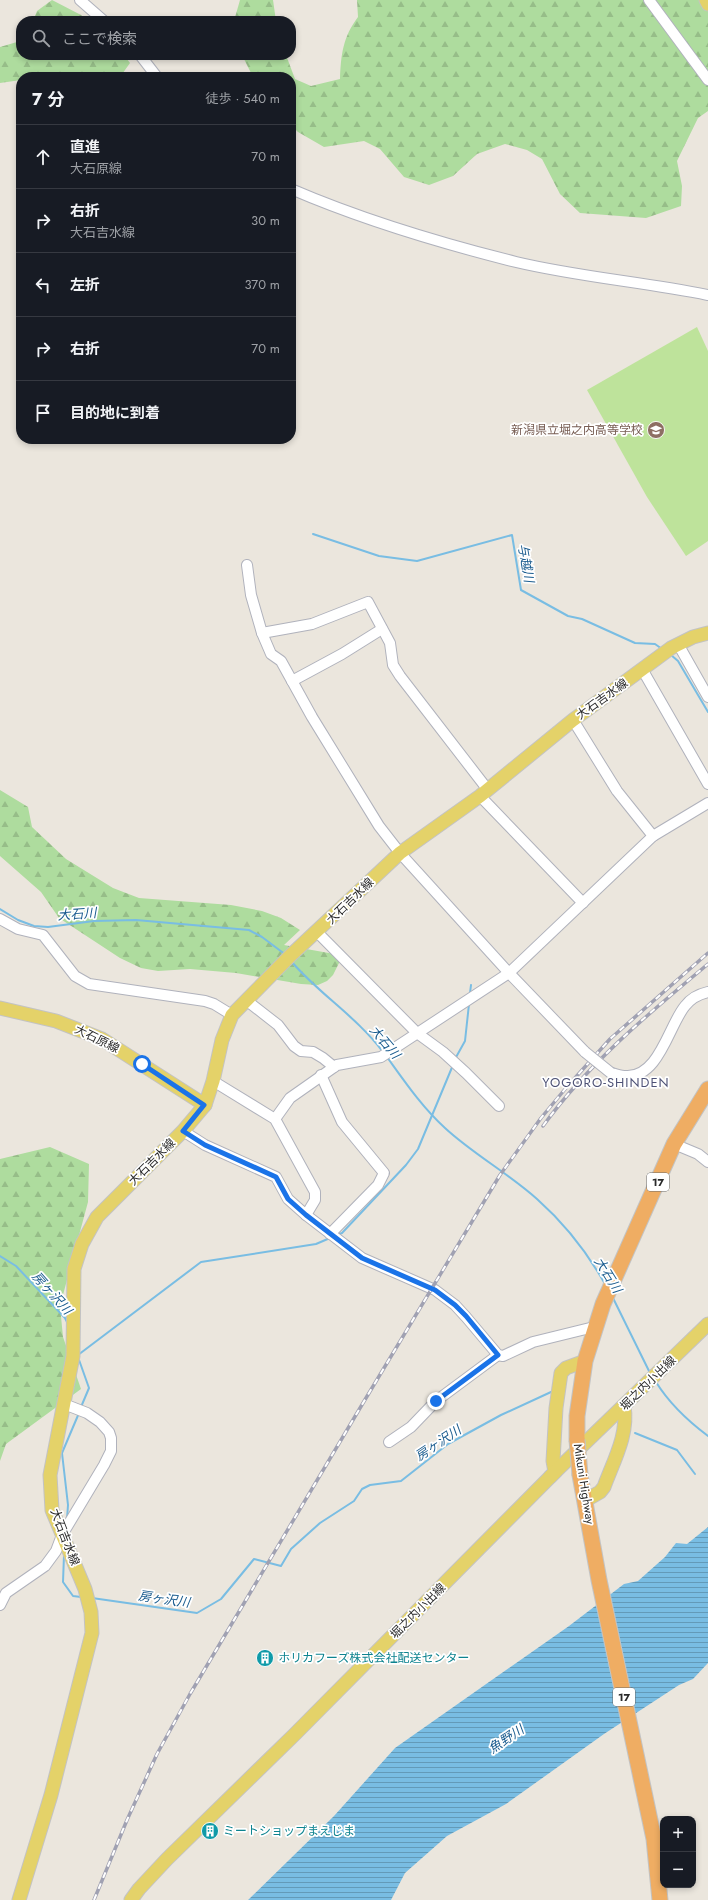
<!DOCTYPE html>
<html lang="ja">
<meta charset="utf-8">
<style>
body{margin:0;font-family:Jost,"Noto Sans JP",sans-serif;background:#20242c;color:#f1f3f6}
.controls{position:absolute;right:12px;bottom:12px;display:grid;overflow:hidden;border-radius:8px;box-shadow:0 2px 6px #0003}
.controls button{width:36px;height:36px;display:grid;place-items:center;padding:0;border:0;border-bottom:1px solid #363941;background:#171b24;color:#f1f3f6;font:20px sans-serif}
.stop{position:absolute;width:12px;height:12px;margin:-9px;border:3px solid #1a73e8;border-radius:50%;background:#fff}
.stop.end{background:#1a73e8;border-color:#fff;box-shadow:0 1px 4px #0008}
.list{margin:0;padding:0;list-style:none}
h2{display:flex;justify-content:space-between;align-items:center;height:52px;margin:0;padding:0 16px;font-size:17px}
h2 small{font-size:13px;font-weight:400;color:#9ea1a6}
.list li{display:grid;grid-template-columns:26px 1fr auto;gap:12px;align-items:center;box-sizing:border-box;height:64px;padding:0 16px;border-top:1px solid #363941}
.list b{display:block;font-size:15px;white-space:nowrap}
.list p{margin:0;font-size:13px;white-space:nowrap;color:#9ea1a6}
.list em{font-size:13px;font-style:normal;color:#9ea1a6}
.icon{flex:none;width:22px;height:22px;fill:none;stroke:currentColor;stroke-width:2;stroke-linecap:round;stroke-linejoin:round}
.map{position:relative;flex:none;width:708px;height:1900px;overflow:hidden}
.search{position:absolute;background:#171b24;box-shadow:0 2px 6px #0003;left:16px;top:16px;width:280px;height:44px;display:flex;align-items:center;gap:10px;box-sizing:border-box;padding:0 14px;border-radius:16px;color:#9ea1a6;font-size:15px}
.panel{position:absolute;background:#171b24;box-shadow:0 2px 6px #0003;left:16px;top:72px;width:280px;height:372px;border-radius:16px}
.map>svg:first-child{display:block}
.forest{fill:url(#forest-firs)}
.pitch{fill:#bee39b}
.water{fill:url(#water-rules)}
.lines{fill:none;stroke-linecap:round;stroke-linejoin:round}
.stream{stroke:#79bde3;stroke-width:2}
.minor-casing{stroke:#b0b2bc;stroke-width:12}
.major-casing{stroke:#c3c3c3;stroke-width:15}
.highway-casing{stroke:#c3c3c3;stroke-width:17}
.minor{stroke:#fff;stroke-width:10}
.major{stroke:#e4d269;stroke-width:13}
.highway{stroke:#efad63;stroke-width:15}
.rail-casing{stroke:#a0a1b2;stroke-width:3.5}
.rail{stroke:#fff;stroke-width:2;stroke-dasharray:6;stroke-linecap:butt}
.minor-bridge-casing{stroke:#b0b2bc;stroke-width:12;stroke-linecap:butt}
.highway-bridge-casing{stroke:#c3c3c3;stroke-width:17;stroke-linecap:butt}
.minor-bridge{stroke:#fff;stroke-width:10}
.highway-bridge{stroke:#efad63;stroke-width:15}
.route{stroke:#1a73e8;stroke-width:5}
.labels{text-anchor:middle;dominant-baseline:central;stroke-width:3.5;stroke-linejoin:round;paint-order:stroke}
.shield{fill:#fff;stroke:#6a6a6a;stroke-width:1}
.shield-label{font-size:11px;font-weight:bold;fill:#2a2a2a}
.education-label{font-size:12px;fill:#785e54;stroke:#fff;text-anchor:end}
.street-label{font-size:12px;fill:#2a2a2a;stroke:#fff}
.culture-label{font-size:12px;fill:#0d838f;stroke:#fff;text-anchor:start}
.water-label{font-size:13px;font-style:italic;fill:#195b8e;stroke:#fff}
.neighbourhood-label{font-size:13px;letter-spacing:1px;fill:#4e5276;stroke:#fff}
</style>
<div class="map">
<svg width="708" height="1900" viewBox="0 0 708 1900">
<defs>
<pattern id="forest-firs" width="22" height="20" patternUnits="userSpaceOnUse"><rect width="22" height="20" fill="#aedc9e"/><path d="M5 1l3.5 6h-7zM16 11l3.5 6h-7z" fill="#96bd88"/></pattern>
<pattern id="water-rules" width="6" height="5" patternUnits="userSpaceOnUse"><rect width="6" height="5" fill="#79bde3"/><path d="M0 2.5h6" fill="none" stroke="#639ab8"/></pattern>
</defs>
<rect width="100%" height="100%" fill="#ebe6dd"/>
<g class="forest">
<polygon points="52,0 81,15 88,21 33,21 37,11"/>
<polygon points="240,0 273,0 276,21 234,21"/>
<path d="M357 0H706L708 1V111L698 118 677 161 682 186 681 206 646 218 580 213 560 194 542 159 527 150 505 144 477 154 453 176 429 185 404 177 380 149 364 141 324 147 298 132 291 125V77H253L242 55H286L295 79 311 86 340 79C341 54 343 37 358 17Z"/>
<polygon points="21,39 21,55 124,55 130,63 120,77 76,75 21,77 21,80 0,83 0,47 17,42"/>
<polygon points="0,790 28,807 32,827 66,859 113,888 139,898 231,905 262,911 281,918 300,930 284,945 340,955 339,963 333,975 327,981 318,985 301,984 236,973 190,969 158,971 141,968 120,958 59,918 41,892 0,856"/>
<polygon points="50,1147 89,1164 88,1202 60,1306 63,1337 81,1389 6,1444 0,1461 0,1159"/>
</g>
<polygon class="pitch" points="697,327 708,351 708,541 686,556 647,497 587,390"/>
<polygon class="water" points="708,1527 708,1663 693,1679 679,1685 604,1734 506,1804 447,1836 405,1873 391,1900 248,1900 334,1816 395,1748 569,1626 624,1584 638,1581 665,1557 676,1543 687,1544"/>
<g class="lines">
<g class="stream">
<polyline points="313,534 379,556 417,561 512,535 521,590 568,616 582,619 635,643 655,644 662,649"/>
<polyline points="671,655 678,661 708,712"/>
<polyline points="0,909 18,920 34,926 48,927 94,921 136,920 249,930 262,937 286,955"/>
<path d="M291 961C319 994 357 1017 383 1052"/>
<polyline points="470,993 471,985"/>
<path d="M387 1057C405 1082 422 1107 445 1128 473 1154 508 1173 537 1199 564 1223 587 1252 605 1284"/>
<polyline points="455,1059 465,1041 469,1004"/>
<polyline points="337,1235 342,1233 406,1165 418,1149 453,1065"/>
<polyline points="0,1256 16,1266 65,1318 68,1324"/>
<polyline points="613,1298 650,1373"/>
<polyline points="78,1355 201,1262 316,1244 330,1238"/>
<polyline points="78,1357 89,1388 81,1407"/>
<path d="M656 1382C669 1403 688 1421 708 1436"/>
<polyline points="635,1433 677,1450 695,1474"/>
<polyline points="67,1519 68,1505 62,1453 79,1413"/>
<polyline points="64,1555 63,1582 73,1596 81,1597"/>
<polyline points="92,1598 197,1613 221,1599 254,1559 281,1566 291,1549 320,1523 354,1501 362,1489 370,1485 401,1481 448,1444 501,1415 551,1392"/>
</g>
<g class="minor-casing">
<g id="minor">
<polyline points="80,0 104,21"/>
<polyline points="649,0 708,80"/>
<polyline points="140,55 157,77"/>
<path d="M291 189C363 220 440 243 516 262 579 277 644 282 708 295"/>
<polyline points="247,565 251,595 262,633 271,654 281,661 312,717 379,826 400,853 509,973 585,1052"/>
<polyline points="262,633 312,624 368,602 390,643 393,665 400,676 488,790"/>
<polyline points="678,644 708,697"/>
<polyline points="642,669 708,784"/>
<polyline points="292,681 342,654 382,629"/>
<polyline points="573,720 617,791 653,836"/>
<polyline points="480,796 583,903"/>
<polyline points="0,919 18,929 43,935 75,976 89,984 205,1001 214,1004 232,1015"/>
<polyline points="317,932 417,1033 443,1052 466,1073 499,1106"/>
<polyline points="246,1000 278,1025 294,1046 301,1051 313,1052 323,1058 334,1067"/>
<path d="M611 1073C616 1074 621 1076 626 1076 659 1078 669 1025 685 1006 691 998 699 994 708 992"/>
<polyline points="321,1075 342,1122 384,1173 378,1185 330,1234"/>
<polyline points="213,1081 275,1119 315,1192 315,1200 306,1215"/>
<polyline points="275,1119 290,1098 337,1065 381,1057 509,973 653,836 708,803"/>
<polyline points="183,1131 205,1145 276,1177 288,1199 306,1215 362,1258 435,1290 455,1305 466,1317 498,1355 503,1356 533,1342 594,1327"/>
<polyline points="674,1144 698,1154 708,1162"/>
<polyline points="389,1442 411,1427 436,1401 498,1355"/>
<polyline points="0,1605 6,1593 45,1566 56,1551 62,1535 104,1465 111,1451 111,1438 109,1432 100,1422 87,1413 64,1404"/>
</g>
</g>
<g class="major-casing">
<g id="major">
<polyline points="706,0 708,4"/>
<polyline points="0,1008 56,1021 102,1039 205,1105"/>
<polyline points="550,1477 555,1472 553,1461 556,1408 561,1373 566,1368 585,1361"/>
<path d="M586 1500 600 1492 604 1487C613 1462 629 1434 624 1406"/>
<polyline points="19,1900 51,1795 92,1633 91,1612 85,1589 52,1510 50,1475 73,1356 74,1269 82,1244 97,1217 183,1131 205,1105 213,1081 222,1040 232,1015 291,955 400,853 480,796 573,720 671,648 693,637 708,633"/>
<polyline points="131,1900 139,1889 167,1859 294,1735 555,1472 708,1324"/>
</g>
</g>
<g class="highway-casing">
<g id="highway">
<polyline points="577,1440 577,1416 585,1361 603,1304 674,1144 708,1089"/>
<polyline points="580,1475 599,1580 654,1839 660,1900"/>
</g>
</g>
<use href="#minor" class="minor"/>
<use href="#major" class="major"/>
<use href="#highway" class="highway"/>
<g class="rail-casing">
<g id="rail">
<path d="M543 1126C588 1064 649 1013 708 964"/>
<polyline points="94,1900 127,1820 157,1754 190,1694 366,1398 500,1175 541,1118 566,1088 610,1039 708,953"/>
</g>
</g>
<use href="#rail" class="rail"/>
<g class="minor-bridge-casing">
<polyline id="minor-bridge" points="585,1052 611,1073"/>
</g>
<g class="highway-bridge-casing">
<polyline id="highway-bridge" points="577,1440 580,1475"/>
</g>
<use href="#minor-bridge" class="minor-bridge"/>
<use href="#highway-bridge" class="highway-bridge"/>
</g>
<g class="lines">
<polyline class="route" points="142,1064 204,1105 183,1131 205,1145 276,1177 288,1199 306,1215 362,1258 435,1290 455,1305 466,1316 498,1355 436,1401"/>
</g>
<defs>
<g id="school-disc" transform="scale(0.9)"><circle r="9.5" fill="#8d6e63" stroke="#fff"/><path d="M0-5L7-2L0 1L-7-2ZM-4 1L0 2.5L4 1V4Q0 6-4 4Z" fill="#fff"/></g>
<g id="building-disc" transform="scale(0.9)"><circle r="9.5" fill="#0f9aa8" stroke="#fff"/><path d="M-4-6H4V6H1V3H-1V6H-4ZM-2.5-4.3h1.7v1.8h-1.7ZM.8-4.3h1.7v1.8H.8ZM-2.5-1h1.7V.8h-1.7ZM.8-1h1.7V.8H.8Z" fill="#fff"/></g>
</defs>
<g fill-rule="evenodd">
<use href="#school-disc" x="656" y="430"/>
<use href="#building-disc" x="265" y="1658"/>
<use href="#building-disc" x="210" y="1831"/>
</g>
<g class="labels">
<g class="shield">
<rect x="647" y="1173" width="22" height="18" rx="3"/>
<rect x="613" y="1688" width="22" height="18" rx="3"/>
</g>
<g class="shield-label">
<text x="658" y="1182">17</text>
<text x="624" y="1697">17</text>
</g>
<g class="education-label">
<text x="643" y="430">新潟県立堀之内高等学校</text>
</g>
<g class="street-label">
<text transform="translate(602 699) rotate(-36)">大石吉水線</text>
<text transform="translate(350 901) rotate(-44)">大石吉水線</text>
<text transform="translate(97 1039) rotate(26)">大石原線</text>
<text transform="translate(152 1162) rotate(-45)">大石吉水線</text>
<text transform="translate(648 1383) rotate(-44)">堀之内小出線</text>
<text transform="translate(584 1484) rotate(81)">Mikuni Highway</text>
<text transform="translate(65 1537) rotate(69)">大石吉水線</text>
<text transform="translate(418 1611) rotate(-45)">堀之内小出線</text>
</g>
<g class="culture-label">
<text x="278" y="1658">ホリカフーズ株式会社配送センター</text>
<text x="223" y="1831">ミートショップまえじま</text>
</g>
<g class="water-label">
<text transform="translate(526 563) rotate(80)">与越川</text>
<text transform="translate(77 914) rotate(-4)">大石川</text>
<text transform="translate(385 1042) rotate(50)">大石川</text>
<text transform="translate(608 1275) rotate(58)">大石川</text>
<text transform="translate(52 1293) rotate(48)">房ヶ沢川</text>
<text transform="translate(438 1443) rotate(-34)">房ヶ沢川</text>
<text transform="translate(164 1599) rotate(8)">房ヶ沢川</text>
<text transform="translate(506 1739) rotate(-34)">魚野川</text>
</g>
<g class="neighbourhood-label">
<text x="606" y="1082">YOGORO-SHINDEN</text>
</g>
</g>
</svg>
<div class="controls">
<button>+</button>
<button>−</button>
</div>
<div class="stop" style="left:142px;top:1064px"></div>
<div class="stop end" style="left:436px;top:1401px"></div>
<div class="search"><svg class="icon" aria-label="search" viewBox="0 0 24 24"><circle cx="10" cy="10" r="6"/><path d="M15 15l6 6"/></svg>ここで検索</div>
<section class="panel">
<h2>7 分<small>徒歩 · 540 m</small></h2>
<ul class="list">
<li><svg class="icon" aria-label="ahead" viewBox="0 0 24 24"><path d="M12 20V5M6 11l6-6 6 6"/></svg><div><b>直進</b><p>大石原線</p></div><em>70 m</em></li>
<li><svg class="icon" aria-label="right" viewBox="0 0 24 24"><path d="M7 20v-9h11M14 6l5 5-5 5"/></svg><div><b>右折</b><p>大石吉水線</p></div><em>30 m</em></li>
<li><svg class="icon" aria-label="left" viewBox="0 0 24 24"><path d="M17 20v-9H6M10 6l-5 5 5 5"/></svg><div><b>左折</b></div><em>370 m</em></li>
<li><svg class="icon" aria-label="right" viewBox="0 0 24 24"><path d="M7 20v-9h11M14 6l5 5-5 5"/></svg><div><b>右折</b></div><em>70 m</em></li>
<li><svg class="icon" aria-label="arrive" viewBox="0 0 24 24"><path d="M6 21V4h12l-3 4 3 4H6"/></svg><div><b>目的地に到着</b></div></li>
</ul>
</section>
</div>
